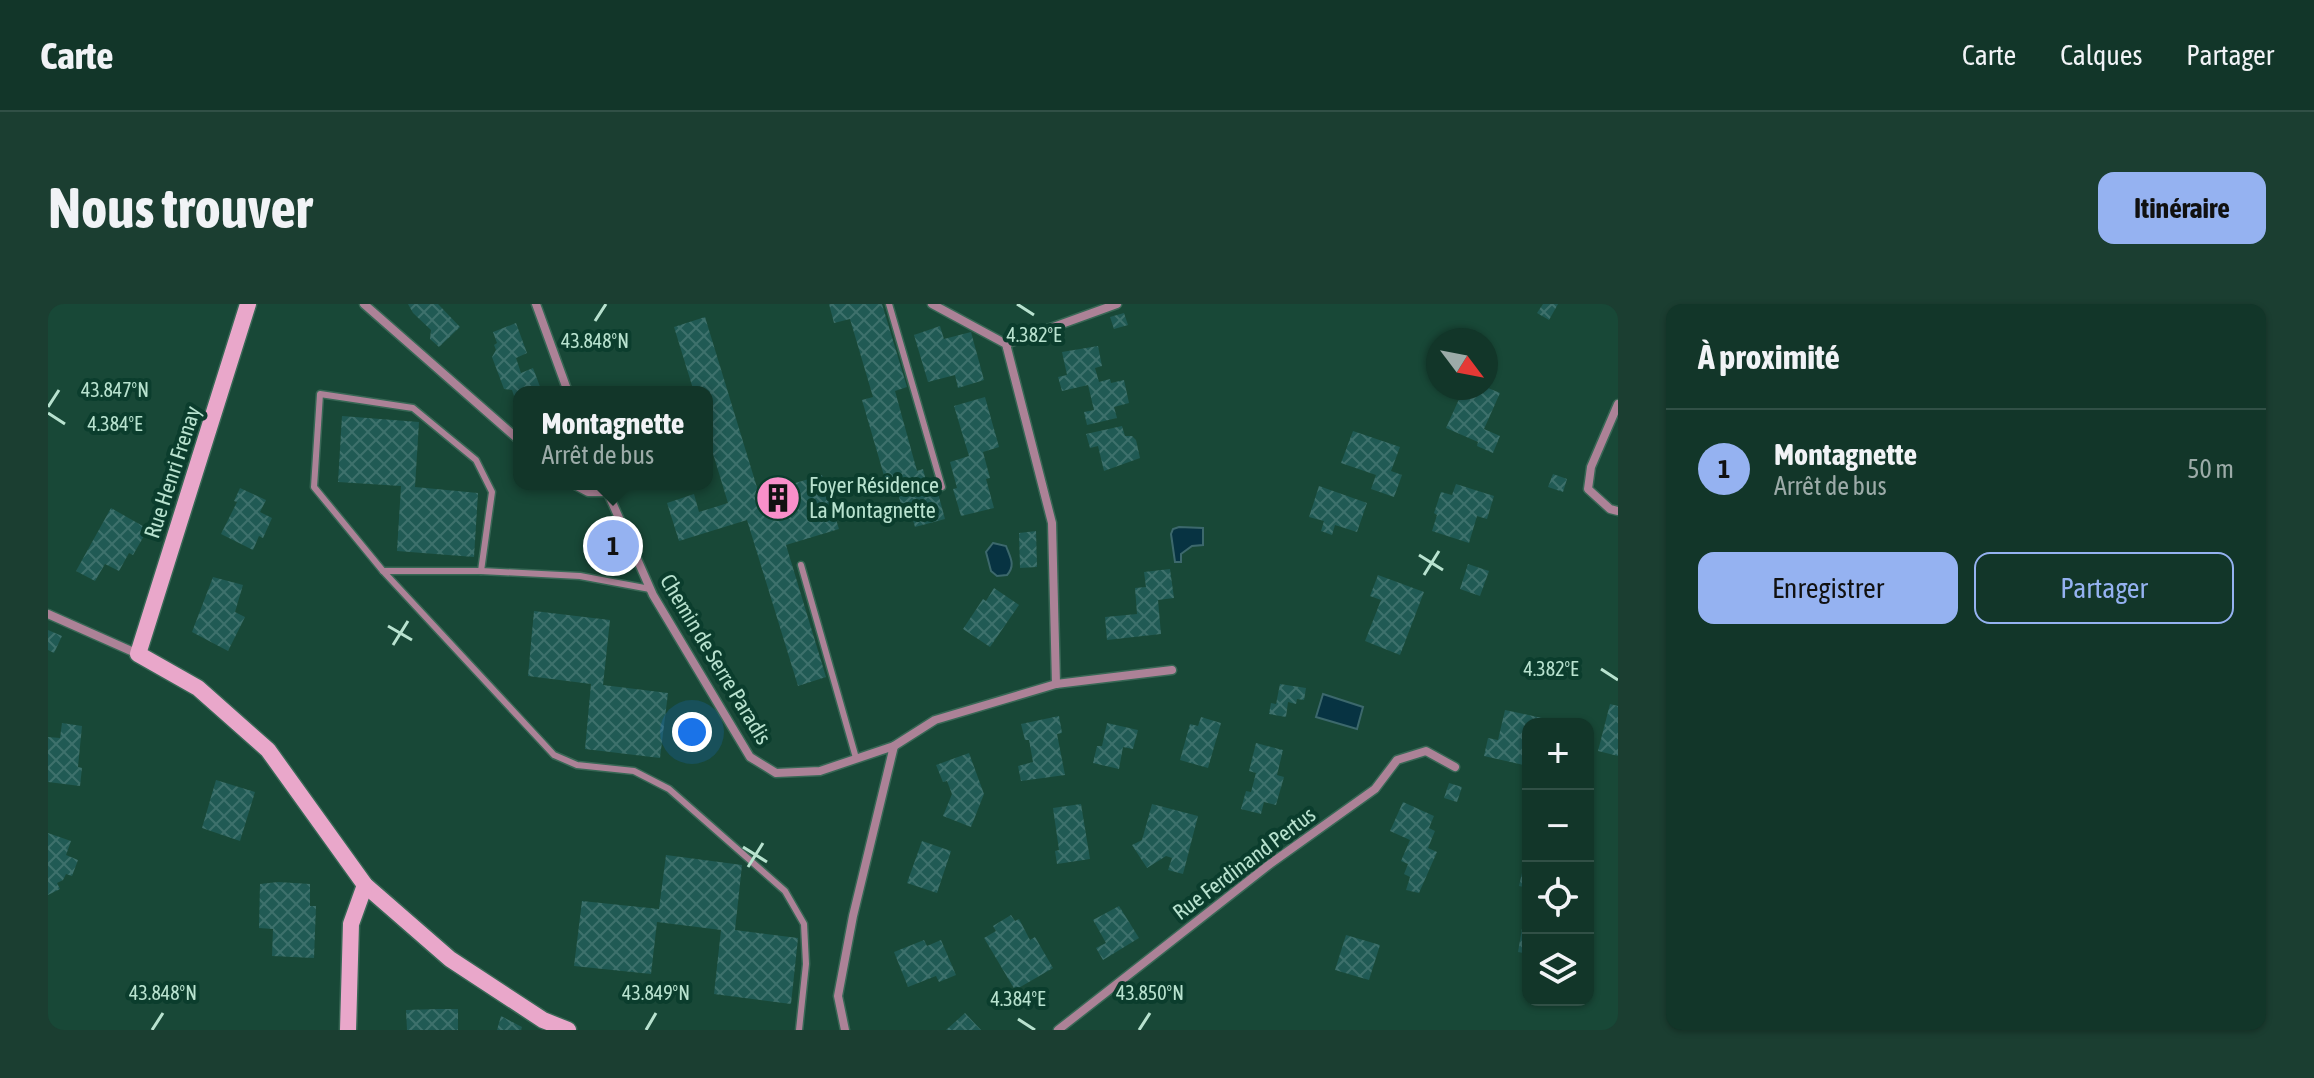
<!DOCTYPE html>
<html lang="fr">
<meta charset="utf-8">
<style>
body{margin:0;font-family:"Asap Condensed",sans-serif;background:#1b3e31;color:#f1f3f6}
.controls{position:absolute;right:24px;bottom:24px;display:grid;overflow:hidden;border-radius:16px;box-shadow:0 2px 6px #0004}
.controls button{width:72px;height:72px;display:grid;place-items:center;padding:0;border:0;border-bottom:2px solid #315046;background:#123629;color:#f1f3f6;font:40px sans-serif}
.compass{position:absolute;left:1378px;top:24px;width:72px;height:72px;border-radius:50%;background:#123629;box-shadow:0 2px 6px #0004;rotate:122deg}
.you{position:absolute;left:644px;top:428px;width:28px;height:28px;margin:-20px;border:6px solid #fff;border-radius:50%;background:#1a73e8;box-shadow:0 0 0 12px #1a73e833}
.badge{display:grid;place-items:center;width:52px;height:52px;border-radius:50%;background:#95b2f1;color:#111;font-size:26px;font-weight:700}
.pin{position:absolute;translate:-50% -50%;border:4px solid #fff;box-shadow:0 2px 8px #0006}
.popup{position:absolute;left:465px;top:82px;width:200px;height:104px;box-sizing:border-box;display:grid;place-content:center;border-radius:16px;background:#123629;filter:drop-shadow(0 2px 6px #0005);font-size:26px;white-space:nowrap;color:#9caba8}
.popup b{font-size:30px;color:#f1f3f6}
.popup::after{content:'';position:absolute;left:50%;top:100%;margin-left:-16px;border:16px solid transparent;border-top-color:#123629}
.list{margin:0;padding:0;list-style:none}
h2{display:flex;justify-content:space-between;align-items:center;height:104px;margin:0;padding:0 32px;font-size:34px}
h2 small{font-size:26px;font-weight:400;color:#9caba8}
.list li{display:grid;grid-template-columns:52px 1fr auto;gap:24px;align-items:center;box-sizing:border-box;height:120px;padding:0 32px;border-top:2px solid #315046}
.list b{display:block;font-size:30px;white-space:nowrap}
.list p{margin:0;font-size:26px;white-space:nowrap;color:#9caba8}
.list em{font-size:26px;font-style:normal;color:#9caba8}
.actions{display:flex;gap:16px;padding:24px 32px}
.actions a{flex:1;padding:18px 0;border:2px solid #95b2f1;border-radius:16px;text-align:center;font-size:28px;color:#95b2f1}
.actions .main{background:#95b2f1;color:#111}
.icon{flex:none;width:44px;height:44px;fill:none;stroke:currentColor;stroke-width:2;stroke-linecap:round;stroke-linejoin:round}
.map{position:relative;flex:none;width:1570px;height:726px;overflow:hidden;border-radius:16px}
header{display:flex;align-items:center;gap:48px;box-sizing:border-box;height:112px;padding:0 40px;background:#123629;border-bottom:2px solid #315046}
header strong{font-size:38px}
nav{display:flex;gap:44px;margin-inline-start:auto;font-size:28px}
.intro{display:flex;align-items:center;justify-content:space-between;box-sizing:border-box;height:192px;padding:0 48px}
h1{margin:0;font-size:56px}
.button{padding:20px 36px;border-radius:16px;background:#95b2f1;color:#111;font-size:28px;font-weight:700}
main{display:flex;gap:48px;padding:0 48px}
aside{flex:1;background:#123629;border-radius:16px;box-shadow:0 2px 6px #0004}
.map>svg:first-child{display:block}
.water{fill:#073342;stroke:#3c686c;stroke-width:2}
.building{fill:url(#building-cross-hatch)}
.lines{fill:none;stroke-linecap:round;stroke-linejoin:round}
.lane-casing{stroke:#386755;stroke-width:9}
.street-casing{stroke:#386755;stroke-width:11}
.secondary-casing{stroke:#386755;stroke-width:19}
.lane{stroke:#ac8297;stroke-width:6}
.street{stroke:#ac8297;stroke-width:8}
.secondary{stroke:#e9a7ca;stroke-width:16}
.ticks{fill:none;stroke:#b8e2cf;stroke-width:3}
.labels{text-anchor:middle;dominant-baseline:central;stroke-width:8;stroke-linejoin:round;paint-order:stroke}
.street-label{font-size:22px;fill:#b8e2cf;stroke:#0b3d2d}
.poi-label{font-size:22px;fill:#b8e2cf;stroke:#0b3d2d;text-anchor:start}
.ticks-label{font-size:20px;text-anchor:middle;fill:#b8e2cf;stroke:#0b3d2d;stroke-width:8;stroke-linejoin:round;paint-order:stroke}
</style>
<header>
<strong>Carte</strong>
<nav><a>Carte</a><a>Calques</a><a>Partager</a></nav>
</header>
<div class="intro"><h1>Nous trouver</h1><a class="button">Itinéraire</a></div>
<main>
<div class="map">
<svg width="1570" height="726" viewBox="0 0 1570 726">
<defs>
<pattern id="building-cross-hatch" width="8" height="8" patternUnits="userSpaceOnUse" patternTransform="scale(2)"><rect width="8" height="8" fill="#205a54"/><path d="M0 0l8 8M0 8l8-8" fill="none" stroke="#3e716c"/></pattern>
</defs>
<rect width="100%" height="100%" fill="#184837"/>
<g class="water">
<polygon points="1131,223 1155,224 1155,241 1144,242 1133,250 1133,258 1127,258 1123,230 1125,225"/>
<path d="M945 239 958 242C962 253 968 261 959 271L949 272 943 267 938 248Z"/>
<polygon points="1275,390 1315,403 1309,425 1268,413"/>
</g>
<g class="building">
<polygon points="360,0 390,0 412,23 391,43 382,35 383,26 365,9"/>
<polygon points="781,0 834,0 859,83 847,87 869,167 875,165 882,192 890,189 897,215 867,223 860,198 853,200 845,173 837,175 814,96 825,93 802,15 786,19"/>
<polygon points="1495,0 1510,0 1501,16 1489,9"/>
<polygon points="1076,9 1080,21 1066,25 1062,13"/>
<polygon points="657,13 711,190 774,171 791,225 738,241 778,373 750,382 699,216 631,237 619,199 646,190 651,208 680,199 659,130 659,88 646,88 626,23"/>
<polygon points="468,19 479,49 468,54 473,69 485,64 494,88 471,88 466,92 464,86 456,85 444,53 448,46 446,41 449,39 445,28"/>
<polygon points="892,22 896,35 923,28 936,76 910,84 907,71 880,78 866,31"/>
<polygon points="1050,42 1054,62 1047,64 1051,78 1062,75 1063,79 1076,76 1081,99 1066,103 1069,114 1039,121 1036,108 1046,106 1040,81 1014,87 1010,73 1019,71 1014,48"/>
<polygon points="1416,84 1440,84 1452,89 1436,125 1452,132 1445,149 1429,142 1430,138 1398,124"/>
<polygon points="937,93 951,143 935,148 942,174 938,175 946,204 913,212 905,185 909,184 902,158 921,152 906,102"/>
<polygon points="294,112 371,118 367,183 430,189 426,253 349,247 353,182 290,178"/>
<polygon points="1074,122 1077,132 1084,132 1088,136 1092,154 1056,167 1050,142 1042,144 1038,130"/>
<polygon points="1305,127 1352,143 1343,167 1354,171 1346,193 1323,185 1328,171 1293,159"/>
<polygon points="1505,170 1519,175 1515,188 1500,183"/>
<polygon points="1408,180 1446,192 1439,215 1429,212 1421,239 1384,227 1389,211 1386,209 1393,188 1404,191"/>
<polygon points="1271,182 1319,199 1309,228 1287,221 1284,231 1273,227 1276,217 1261,213"/>
<polygon points="192,184 218,196 212,208 224,214 215,234 211,232 205,246 173,230 189,198 186,197"/>
<polygon points="63,204 100,225 85,251 81,249 71,267 57,260 47,277 28,267"/>
<polygon points="988,227 989,263 972,264 971,229"/>
<polygon points="1420,260 1441,267 1432,292 1412,285"/>
<polygon points="1122,265 1126,294 1110,296 1113,330 1059,336 1057,313 1089,310 1087,284 1098,283 1096,268"/>
<polygon points="1330,271 1376,288 1352,351 1317,337 1333,296 1322,292"/>
<polygon points="165,273 195,281 187,308 197,313 180,347 144,328"/>
<polygon points="946,284 971,301 942,343 915,325 935,295 938,297"/>
<polygon points="486,307 562,316 555,381 620,389 612,454 537,445 543,380 480,372"/>
<polygon points="0,326 14,332 6,349 0,346"/>
<polygon points="1232,380 1258,384 1256,396 1249,395 1248,400 1240,398 1238,413 1221,410 1223,399 1228,400"/>
<polygon points="1562,400 1570,402 1570,452 1550,447"/>
<polygon points="1457,406 1494,414 1492,420 1480,420 1480,462 1436,452 1440,434 1450,436"/>
<polygon points="1011,412 1014,429 1009,430 1017,471 973,477 970,462 985,458 981,436 977,436 973,420"/>
<polygon points="1153,413 1173,419 1160,464 1132,456 1142,420 1150,422"/>
<polygon points="14,419 34,422 30,463 34,464 32,482 0,478 0,433 12,434"/>
<polygon points="1059,419 1090,426 1085,445 1075,443 1071,465 1045,459 1049,442 1054,442"/>
<polygon points="1208,439 1235,446 1229,471 1236,473 1228,501 1216,498 1213,510 1193,505 1198,487 1203,488 1208,469 1201,467"/>
<polygon points="921,449 936,490 923,523 895,512 904,490 899,477 895,478 888,461"/>
<polygon points="168,476 207,488 192,537 154,524"/>
<polygon points="1401,479 1414,483 1409,498 1396,494"/>
<polygon points="1355,498 1386,512 1381,524 1387,527 1380,544 1389,548 1371,589 1358,586 1362,573 1356,570 1360,560 1353,557 1362,536 1342,527"/>
<polygon points="1033,500 1042,555 1009,560 1007,547 1011,546 1005,504"/>
<polygon points="1104,500 1150,512 1135,570 1120,566 1124,554 1118,552 1099,564 1084,541 1094,536"/>
<polygon points="0,529 23,537 18,551 30,556 24,572 18,570 15,576 9,579 12,585 0,591"/>
<polygon points="874,537 903,547 889,589 859,579"/>
<polygon points="1479,547 1480,547 1480,584 1471,582"/>
<polygon points="618,551 694,561 687,626 750,634 743,700 666,690 673,626 609,618 603,670 526,662 534,597 611,605"/>
<polygon points="230,578 262,580 262,602 268,602 266,654 224,652 225,625 211,624 212,580"/>
<polygon points="1071,602 1091,634 1055,656 1048,644 1058,639 1045,616"/>
<polygon points="963,611 967,617 971,615 982,636 987,633 1005,664 967,686 936,634 948,627 945,622"/>
<polygon points="1476,613 1480,614 1480,650 1470,648"/>
<polygon points="1298,631 1332,641 1321,676 1287,666"/>
<polygon points="876,636 879,642 893,636 908,671 891,678 888,672 860,683 846,648"/>
<polygon points="390,705 410,705 410,726 359,726 358,706"/>
<polygon points="917,709 933,726 898,726"/>
<polygon points="453,712 474,723 473,726 449,726"/>
</g>
<g class="lines">
<g class="lane-casing">
<g id="lane">
<polyline points="841,0 894,183"/>
<polyline points="753,261 808,454"/>
<polyline points="335,267 433,267 532,272 602,285"/>
<polyline points="433,267 444,188 428,156 365,104 272,90 266,183 335,267 506,451 529,461 586,467 621,485 737,587 756,620 758,660 751,726"/>
</g>
</g>
<g class="street-casing">
<g id="street">
<polyline points="316,0 471,136"/>
<polyline points="488,0 520,88"/>
<polyline points="884,0 958,40 1004,219 1008,380"/>
<polyline points="958,40 1069,0"/>
<polyline points="1570,100 1543,163 1540,185 1562,205 1570,207"/>
<polyline points="525,180 540,188 559,188"/>
<polyline points="556,180 605,291 702,453 728,469 772,467 846,442 805,612 790,692 797,726"/>
<polyline points="0,310 90,350"/>
<polyline points="846,442 887,416 1008,380 1124,366"/>
<polyline points="1010,726 1222,560 1327,485 1349,456 1378,447 1407,463"/>
</g>
</g>
<g class="secondary-casing">
<g id="secondary">
<polyline points="200,0 90,350 150,384 220,446 317,581 402,655 495,716 520,726"/>
<polyline points="300,726 303,620 317,581"/>
</g>
</g>
<use href="#lane" class="lane"/>
<use href="#street" class="street"/>
<use href="#secondary" class="secondary"/>
</g>
<path class="ticks" d="M969 0 986 11M547 17 558 0M0 103 11 86M0 109 17 120M1371 251 1395 266M1376 271 1391 247M340 322 364 336M345 341 360 317M1553 365 1570 376M695 543 719 558M700 563 715 539M970 715 987 726M104 726 115 709M598 726 608 709M1091 726 1102 709"/>
<defs>
<g id="building-disc" transform="scale(2.3)"><circle r="9.5" fill="#f98fca" stroke="#0b3d2d"/><path d="M-4-6H4V6H1V3H-1V6H-4ZM-2.5-4.3h1.7v1.8h-1.7ZM.8-4.3h1.7v1.8H.8ZM-2.5-1h1.7V.8h-1.7ZM.8-1h1.7V.8H.8Z" fill="#111"/></g>
</defs>
<g fill-rule="evenodd">
<use href="#building-disc" x="730" y="194"/>
</g>
<g class="labels">
<g class="street-label">
<text transform="translate(124 168) rotate(-72)">Rue Henri Frenay</text>
<text transform="translate(668 355) rotate(59)">Chemin de Serre Paradis</text>
<text transform="translate(1196 559) rotate(-37)">Rue Ferdinand Pertus</text>
</g>
<g class="poi-label">
<text x="761" y="181">Foyer Résidence<tspan x="761" dy="25">La Montagnette</tspan></text>
</g>
</g>
<g class="ticks-label">
<text x="986" y="38">4.382°E</text>
<text x="547" y="44">43.848°N</text>
<text x="67" y="93">43.847°N</text>
<text x="67" y="127">4.384°E</text>
<text x="1503" y="372">4.382°E</text>
<text x="115" y="696">43.848°N</text>
<text x="608" y="696">43.849°N</text>
<text x="1102" y="696">43.850°N</text>
<text x="970" y="702">4.384°E</text>
</g>
</svg>
<div class="controls">
<button>+</button>
<button>−</button>
<button><svg class="icon" aria-label="locate" viewBox="0 0 24 24"><circle cx="12" cy="12" r="6"/><path d="M12 2v4M12 18v4M2 12h4M18 12h4"/></svg></button>
<button><svg class="icon" aria-label="layers" viewBox="0 0 24 24"><path d="M12 4l9 5-9 5-9-5zM3 14l9 5 9-5"/></svg></button>
</div>
<svg class="compass" viewBox="-18 -18 36 36"><path d="M0-13l5 13h-10z" fill="#e53935"/><path d="M0 13l5-13h-10z" fill="#9caba8"/></svg>
<div class="you"></div>
<div class="pin badge" style="left:565px;top:242px">1</div>
<div class="popup"><b>Montagnette</b>Arrêt de bus</div>
</div>
<aside>
<h2>À proximité<small></small></h2>
<ul class="list">
<li><span class="badge">1</span><div><b>Montagnette</b><p>Arrêt de bus</p></div><em>50 m</em></li>
</ul>
<div class="actions"><a class="main">Enregistrer</a><a>Partager</a></div>
</aside>
</main>
